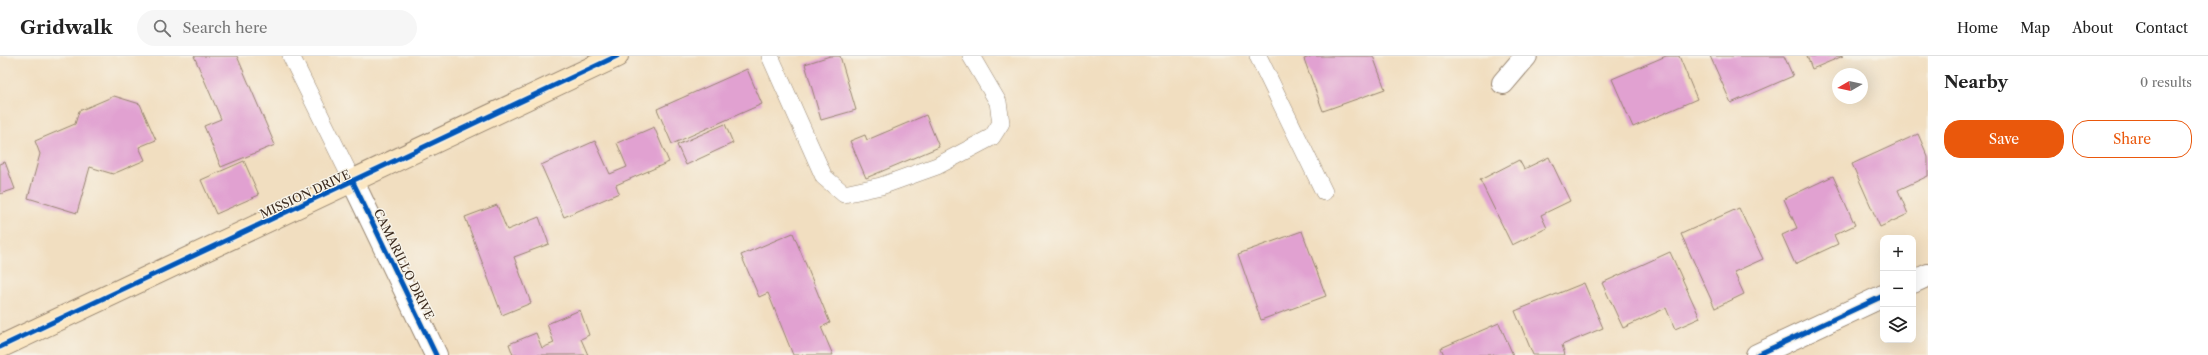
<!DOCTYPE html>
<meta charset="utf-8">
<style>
body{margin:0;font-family:"Libre Caslon Text",serif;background:#f6f6f6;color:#222}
.controls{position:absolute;right:12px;bottom:12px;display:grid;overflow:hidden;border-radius:8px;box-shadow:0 4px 16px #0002}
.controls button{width:36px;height:36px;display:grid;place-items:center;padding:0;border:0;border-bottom:1px solid #e0e0e0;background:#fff;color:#222;font:20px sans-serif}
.compass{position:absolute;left:1832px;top:12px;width:36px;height:36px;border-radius:50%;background:#fff;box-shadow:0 4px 16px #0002;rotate:261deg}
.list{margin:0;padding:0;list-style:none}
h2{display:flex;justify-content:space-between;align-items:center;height:52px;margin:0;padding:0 16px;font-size:17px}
h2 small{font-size:13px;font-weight:400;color:#767676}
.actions{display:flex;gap:8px;padding:12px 16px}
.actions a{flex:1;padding:9px 0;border:1px solid #ea580c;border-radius:16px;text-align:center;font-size:14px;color:#ea580c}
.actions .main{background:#ea580c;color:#fff}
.icon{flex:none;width:22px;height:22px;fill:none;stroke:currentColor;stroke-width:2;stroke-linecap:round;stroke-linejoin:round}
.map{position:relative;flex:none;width:1928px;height:299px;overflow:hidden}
header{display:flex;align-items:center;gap:24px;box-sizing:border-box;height:56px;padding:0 20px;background:#fff;border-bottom:1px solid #e0e0e0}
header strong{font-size:19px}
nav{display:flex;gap:22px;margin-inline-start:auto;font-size:14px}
.search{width:280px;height:36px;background:#f6f6f6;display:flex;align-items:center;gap:10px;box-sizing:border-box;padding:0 14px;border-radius:22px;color:#767676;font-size:15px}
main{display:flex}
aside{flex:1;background:#fff}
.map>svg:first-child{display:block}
.building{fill:#e1a1d1}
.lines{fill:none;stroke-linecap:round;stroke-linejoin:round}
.lane-casing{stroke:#96846f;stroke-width:18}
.street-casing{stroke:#96846f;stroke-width:24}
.secondary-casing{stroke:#96846f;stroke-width:24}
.lane{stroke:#fff;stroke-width:17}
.street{stroke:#fff;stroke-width:22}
.secondary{stroke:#fbe7c3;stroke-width:22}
.cycleway-casing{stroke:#f7f3e8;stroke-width:8}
.cycleway{stroke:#0057b8;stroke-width:5}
.labels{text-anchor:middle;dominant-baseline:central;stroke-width:3;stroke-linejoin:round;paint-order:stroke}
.street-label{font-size:12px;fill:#3b2a1e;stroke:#f7f3e8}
</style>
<header>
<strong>Gridwalk</strong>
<div class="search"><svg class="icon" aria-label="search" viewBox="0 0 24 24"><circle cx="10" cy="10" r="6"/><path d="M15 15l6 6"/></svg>Search here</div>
<nav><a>Home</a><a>Map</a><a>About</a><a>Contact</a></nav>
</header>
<main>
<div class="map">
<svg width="1928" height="299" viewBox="0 0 1928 299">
<rect width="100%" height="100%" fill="#f7f3e8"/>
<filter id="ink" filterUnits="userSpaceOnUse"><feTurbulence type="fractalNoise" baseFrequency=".025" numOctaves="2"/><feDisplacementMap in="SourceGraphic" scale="8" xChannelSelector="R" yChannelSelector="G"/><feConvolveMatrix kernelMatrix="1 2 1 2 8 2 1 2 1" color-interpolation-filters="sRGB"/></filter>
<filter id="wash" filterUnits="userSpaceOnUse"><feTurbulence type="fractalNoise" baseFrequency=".012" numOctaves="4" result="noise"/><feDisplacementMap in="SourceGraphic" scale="16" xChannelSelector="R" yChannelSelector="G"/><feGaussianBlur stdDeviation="0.9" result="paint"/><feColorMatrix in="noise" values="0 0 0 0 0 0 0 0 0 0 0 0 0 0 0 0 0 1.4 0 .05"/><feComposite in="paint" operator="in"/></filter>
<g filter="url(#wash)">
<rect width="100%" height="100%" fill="#f1dec0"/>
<g id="blocks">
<g class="building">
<polygon points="194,0 237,0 275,89 221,111 204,70 221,63"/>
<polygon points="830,0 840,0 856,54 821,64 805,8"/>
<polygon points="1312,0 1373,0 1385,33 1323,55 1304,3"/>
<polygon points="1666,0 1679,0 1697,43 1633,71 1612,23"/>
<polygon points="1710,0 1784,0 1793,20 1731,47"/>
<polygon points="1807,0 1843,0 1812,13"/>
<polygon points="747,13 762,48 672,88 657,53"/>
<polygon points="114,40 140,48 156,84 139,91 145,104 113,118 90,111 77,157 28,142 40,98 35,85 75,68 79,55"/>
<polygon points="926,59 939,91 866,122 850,85 865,79 867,84"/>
<polygon points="725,68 733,87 686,109 677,89"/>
<polygon points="654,71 669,106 616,129 619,137 564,161 541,109 595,85 610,118 627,111 617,87"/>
<polygon points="1918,78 1928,101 1928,120 1898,134 1908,158 1880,171 1852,108"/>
<polygon points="1549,101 1570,145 1541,159 1547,172 1512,189 1480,124 1519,104 1524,113"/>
<polygon points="244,105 259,139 216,158 201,124"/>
<polygon points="5,106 15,133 0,138 0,108"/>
<polygon points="1833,120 1855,169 1834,179 1838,188 1795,208 1782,179 1797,172 1784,143"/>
<polygon points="497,149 507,174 539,161 549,188 514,201 531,247 502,259 465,161"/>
<polygon points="1739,152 1763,203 1734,216 1744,238 1715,252 1681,178"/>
<polygon points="1302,175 1326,240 1261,264 1238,198"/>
<polygon points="793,177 830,267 821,271 833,299 793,299 768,237 759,241 741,199"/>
<polygon points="1670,196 1700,262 1675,273 1666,252 1623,272 1602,227"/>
<polygon points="1584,227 1603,272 1562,289 1565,299 1533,299 1515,255"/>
<polygon points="580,254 589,279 581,283 588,299 513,299 509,288 536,277 542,292 554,287 547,268"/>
<polygon points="1499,267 1513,299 1444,299 1441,292"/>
</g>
</g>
</g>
<g filter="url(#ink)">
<use href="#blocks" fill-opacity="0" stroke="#96846f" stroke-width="1"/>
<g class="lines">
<g class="lane-casing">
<g id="lane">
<polyline points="291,0 353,126"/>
<polyline points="770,0 824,121 844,138 881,130 937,110 992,81 1001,67 998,46 971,0"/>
<polyline points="1258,0 1324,136"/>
</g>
</g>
<g class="street-casing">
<g id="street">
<polyline points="1503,27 1526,0"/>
<polyline points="353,126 436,299"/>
<polyline points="1913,226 1928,219"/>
<polyline points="1757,299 1883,240"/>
</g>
</g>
<g class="secondary-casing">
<polyline id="secondary" points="0,291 617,0"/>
</g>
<use href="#lane" class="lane"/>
<use href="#street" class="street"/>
<use href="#secondary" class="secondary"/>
<g class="cycleway-casing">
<g id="cycleway">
<polyline points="353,126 436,299"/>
<polyline points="0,291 617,0"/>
<polyline points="1757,299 1883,240"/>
</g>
</g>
<use href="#cycleway" class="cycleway"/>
</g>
</g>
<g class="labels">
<g class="street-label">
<text transform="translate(305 138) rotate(-25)">MISSION DRIVE</text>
<text transform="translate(404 208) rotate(64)">CAMARILLO DRIVE</text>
</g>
</g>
</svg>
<div class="controls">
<button>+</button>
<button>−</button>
<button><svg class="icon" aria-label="layers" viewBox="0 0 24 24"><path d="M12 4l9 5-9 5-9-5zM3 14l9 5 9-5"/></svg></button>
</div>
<svg class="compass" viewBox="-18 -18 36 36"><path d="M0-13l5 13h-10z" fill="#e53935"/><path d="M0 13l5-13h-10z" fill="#767676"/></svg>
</div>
<aside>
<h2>Nearby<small>0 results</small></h2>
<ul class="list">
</ul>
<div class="actions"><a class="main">Save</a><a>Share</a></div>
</aside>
</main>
